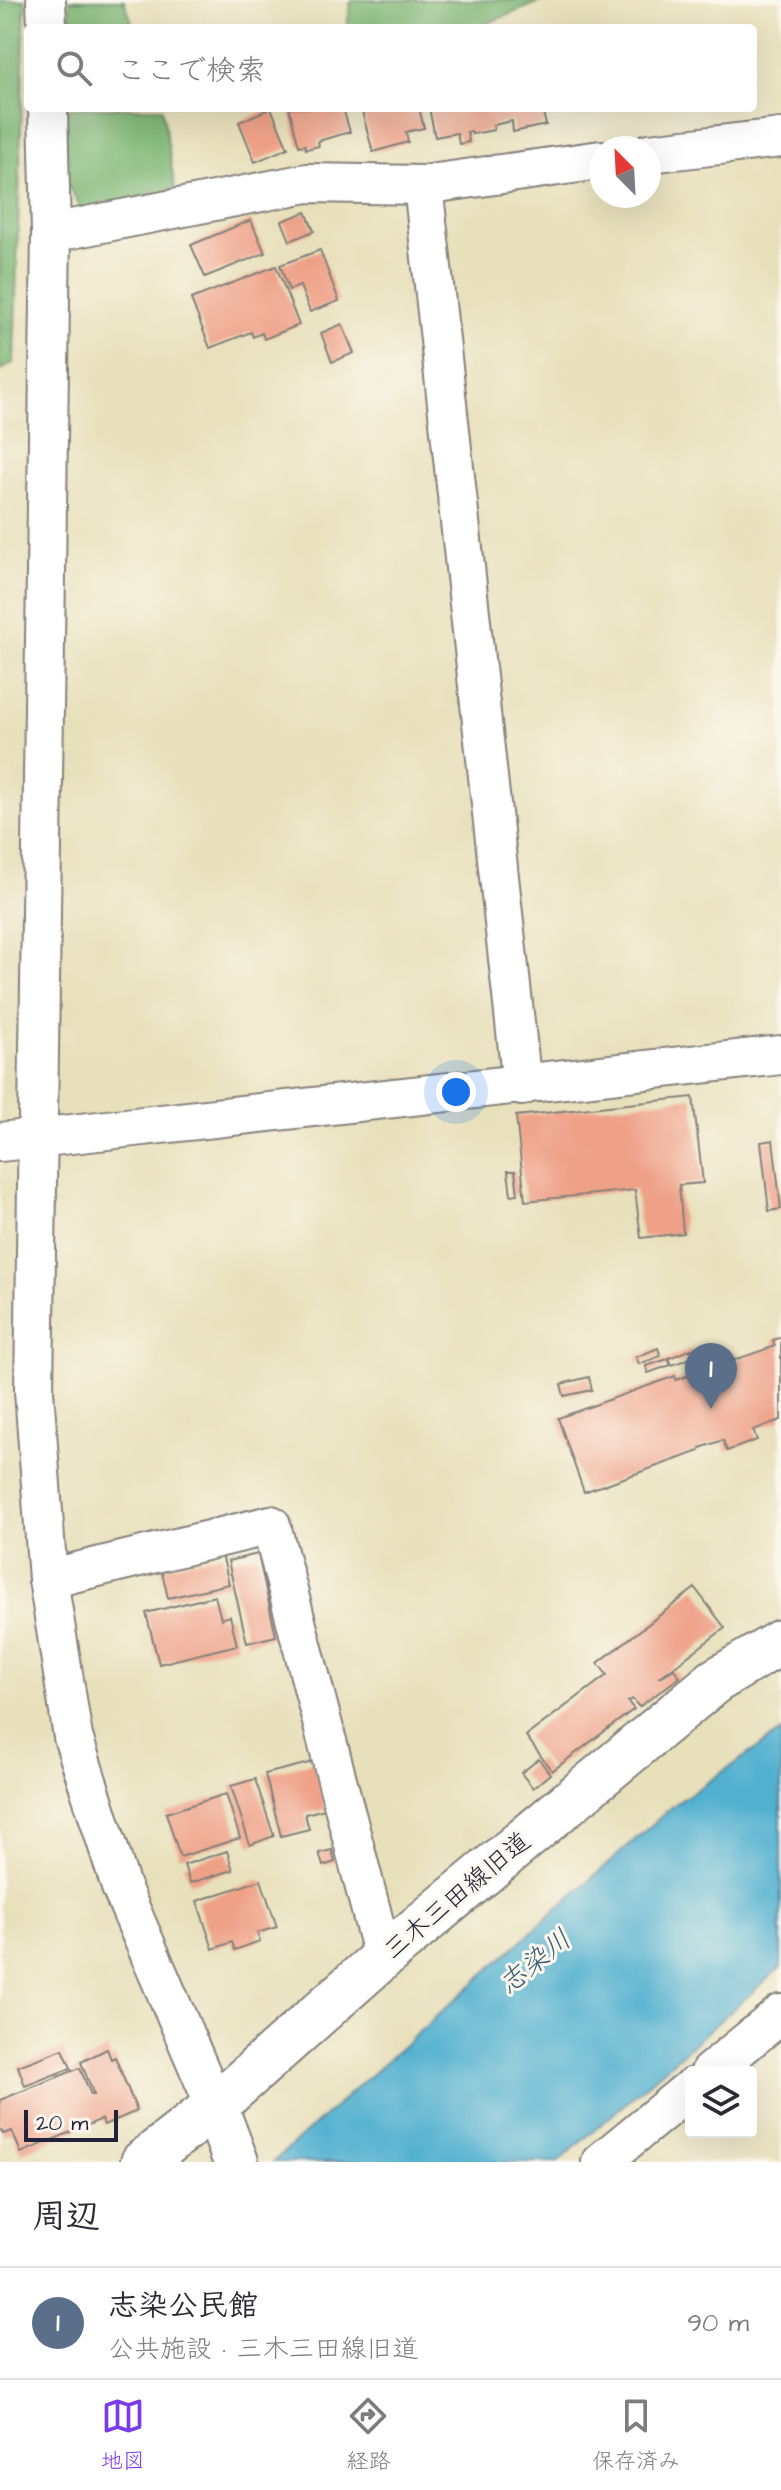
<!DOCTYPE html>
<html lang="ja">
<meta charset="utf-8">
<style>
body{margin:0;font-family:"Architects Daughter","Klee One",sans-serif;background:#f7f7f7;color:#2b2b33}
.controls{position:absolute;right:24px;bottom:24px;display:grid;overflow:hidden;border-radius:8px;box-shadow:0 8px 32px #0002}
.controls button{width:72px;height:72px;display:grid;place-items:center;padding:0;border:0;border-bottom:2px solid #e1e1e2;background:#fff;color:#2b2b33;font:40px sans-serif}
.compass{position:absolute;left:589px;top:136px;width:72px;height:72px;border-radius:50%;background:#fff;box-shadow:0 8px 32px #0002;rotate:336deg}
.scale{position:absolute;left:24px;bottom:20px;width:94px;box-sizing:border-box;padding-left:8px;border:4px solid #22223b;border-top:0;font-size:22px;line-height:28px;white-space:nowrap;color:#22223b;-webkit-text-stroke:6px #fbf7ec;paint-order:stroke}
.you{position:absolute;left:456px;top:1092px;width:28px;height:28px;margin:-20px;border:6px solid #fff;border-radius:50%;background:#1a73e8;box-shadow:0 0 0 12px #1a73e833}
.badge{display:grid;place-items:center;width:52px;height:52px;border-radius:50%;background:#7c3aed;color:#fff;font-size:26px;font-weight:700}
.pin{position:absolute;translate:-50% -66px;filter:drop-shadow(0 2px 4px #0008)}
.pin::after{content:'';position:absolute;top:42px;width:28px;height:24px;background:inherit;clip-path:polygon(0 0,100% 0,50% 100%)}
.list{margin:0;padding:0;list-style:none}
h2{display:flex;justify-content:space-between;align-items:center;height:104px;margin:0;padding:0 32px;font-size:34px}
h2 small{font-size:26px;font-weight:400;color:#7c7c81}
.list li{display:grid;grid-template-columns:52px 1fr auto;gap:24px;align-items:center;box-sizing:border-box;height:112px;padding:0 32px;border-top:2px solid #e1e1e2}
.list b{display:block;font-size:30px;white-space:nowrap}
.list p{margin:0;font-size:26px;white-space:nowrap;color:#7c7c81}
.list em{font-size:26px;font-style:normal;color:#7c7c81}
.icon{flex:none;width:44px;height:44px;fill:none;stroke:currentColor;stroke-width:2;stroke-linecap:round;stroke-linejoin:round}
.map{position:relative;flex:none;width:781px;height:2162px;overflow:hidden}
.search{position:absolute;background:#fff;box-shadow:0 8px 32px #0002;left:24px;right:24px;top:24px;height:88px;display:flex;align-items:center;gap:20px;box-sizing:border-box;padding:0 28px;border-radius:8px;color:#7c7c81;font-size:30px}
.sheet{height:216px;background:#fff}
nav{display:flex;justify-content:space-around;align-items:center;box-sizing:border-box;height:112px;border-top:2px solid #e1e1e2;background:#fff;font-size:22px;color:#7c7c81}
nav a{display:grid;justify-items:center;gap:4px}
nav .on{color:#7c3aed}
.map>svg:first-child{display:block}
.forest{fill:#7cb572;stroke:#4f6c56;stroke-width:2}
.water{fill:#52b1d0;stroke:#3a6a86;stroke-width:2}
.building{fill:#efa188}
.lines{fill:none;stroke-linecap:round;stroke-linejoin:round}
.street-casing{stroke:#85817b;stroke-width:42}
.secondary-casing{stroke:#85817b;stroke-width:48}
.street{stroke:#fff;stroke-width:38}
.secondary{stroke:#fff;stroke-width:44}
.labels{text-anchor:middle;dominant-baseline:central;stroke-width:6;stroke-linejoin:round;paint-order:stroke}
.street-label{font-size:26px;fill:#22223b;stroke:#fbf7ec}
.water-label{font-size:28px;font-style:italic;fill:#355b77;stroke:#fbf7ec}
</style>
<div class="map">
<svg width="781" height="2162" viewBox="0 0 781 2162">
<rect width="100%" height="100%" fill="#fbf7ec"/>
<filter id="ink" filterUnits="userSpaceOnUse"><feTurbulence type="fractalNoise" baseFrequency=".0125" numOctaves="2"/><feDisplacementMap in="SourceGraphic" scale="16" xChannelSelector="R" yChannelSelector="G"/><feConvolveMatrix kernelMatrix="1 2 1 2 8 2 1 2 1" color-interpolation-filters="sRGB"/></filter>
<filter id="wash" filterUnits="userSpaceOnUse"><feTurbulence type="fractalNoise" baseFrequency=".006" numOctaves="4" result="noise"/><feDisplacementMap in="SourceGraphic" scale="32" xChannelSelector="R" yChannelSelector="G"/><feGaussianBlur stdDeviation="1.8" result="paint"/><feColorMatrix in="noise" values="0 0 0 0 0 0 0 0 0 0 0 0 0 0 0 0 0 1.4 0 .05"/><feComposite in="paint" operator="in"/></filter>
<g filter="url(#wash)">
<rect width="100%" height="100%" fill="#e8e0bb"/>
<g class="forest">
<polygon points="0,0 25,0 14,362 0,371"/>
<polygon points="70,0 124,0 134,28 69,28"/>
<polygon points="353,0 545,0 475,28 347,28 351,2"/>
<polygon points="66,108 162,108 175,188 83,211 64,179"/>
</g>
<polygon class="water" points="781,1732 781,1967 558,2162 273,2162 674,1805"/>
<g id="blocks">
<g class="building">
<polygon points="271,108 288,148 255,162 239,122"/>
<polygon points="289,108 343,108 350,132 318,141 319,146 306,149 305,145 299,146"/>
<polygon points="361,108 419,108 424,128 406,132 408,142 373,152"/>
<polygon points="429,108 542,108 546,125 513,132 512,121 493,125 494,130 472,134 471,131 467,132 469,142 459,144 457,133 435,137"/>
<polygon points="306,212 314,231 290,241 282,221"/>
<polygon points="251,220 265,253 205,277 191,245"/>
<polygon points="320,250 339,301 310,312 300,286 289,290 280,265"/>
<polygon points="276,266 299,325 264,339 262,333 253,337 251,332 210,348 191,299"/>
<polygon points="342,324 354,353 332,362 321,333"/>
<polygon points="693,1097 703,1183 679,1185 683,1233 641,1238 635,1190 525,1201 516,1116"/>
<polygon points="773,1140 781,1209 769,1211 761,1142"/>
<polygon points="508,1171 515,1171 518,1194 511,1195"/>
<polygon points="781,1337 781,1420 753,1430 757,1440 727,1451 723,1440 700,1448 700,1451 584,1492 558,1418 675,1376 676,1380 775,1346 773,1340"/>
<polygon points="658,1348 661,1356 639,1364 636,1357"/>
<polygon points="691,1349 694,1357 672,1365 669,1358"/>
<polygon points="668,1359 671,1365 648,1373 646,1366"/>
<polygon points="589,1377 592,1390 564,1396 561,1384"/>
<polygon points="222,1554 229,1584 168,1598 161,1568"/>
<polygon points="258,1554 276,1636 247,1643 228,1561"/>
<polygon points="695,1588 725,1628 659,1678 674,1669 680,1677 639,1707 632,1699 628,1702 634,1709 552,1771 526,1736 607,1675 598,1663"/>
<polygon points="215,1596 221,1619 230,1616 237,1645 159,1664 146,1613"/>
<polygon points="539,1759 550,1774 533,1788 521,1773"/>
<polygon points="313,1762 325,1809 305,1814 309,1829 281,1836 265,1774"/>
<polygon points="255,1779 274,1836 250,1845 231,1786"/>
<polygon points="226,1794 240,1838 180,1857 166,1813"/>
<polygon points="332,1850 335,1862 323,1866 319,1853"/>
<polygon points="227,1851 233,1870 190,1883 184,1865"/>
<polygon points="261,1880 277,1927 257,1933 260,1941 235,1950 232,1942 213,1949 197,1901"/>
<polygon points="63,2049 71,2068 25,2086 18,2066"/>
<polygon points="107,2049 111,2059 115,2057 137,2111 104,2125 102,2119 21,2153 12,2131 3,2134 0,2128 0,2100 80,2068 91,2095 94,2095 81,2062"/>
</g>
</g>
</g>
<g filter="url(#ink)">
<use href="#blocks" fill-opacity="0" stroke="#85817b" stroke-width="2"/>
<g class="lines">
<g class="street-casing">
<g id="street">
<polyline points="46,0 47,28"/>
<polyline points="48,108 51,233 34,1391 48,1579 73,1737 121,1887 215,2106"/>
<polyline points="649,153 781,138"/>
<polyline points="423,185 522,1086"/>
<polyline points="51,233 307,183 423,185 601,160"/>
<polyline points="0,1142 781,1055"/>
<polyline points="48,1579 271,1525 383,1957"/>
<polyline points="710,2072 781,2014"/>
<polyline points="601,2162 691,2088"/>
</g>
</g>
<g class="secondary-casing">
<g id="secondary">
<polyline points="215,2106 236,2162"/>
<polyline points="143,2162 215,2106 383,1957 715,1681 781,1642"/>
</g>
</g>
<use href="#street" class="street"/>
<use href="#secondary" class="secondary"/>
</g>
</g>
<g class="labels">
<g class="street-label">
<text transform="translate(457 1896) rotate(-40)">三木三田線旧道</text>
</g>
<g class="water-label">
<text transform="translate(535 1962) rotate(-39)">志染川</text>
</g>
</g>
</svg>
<div class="controls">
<button><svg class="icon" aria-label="layers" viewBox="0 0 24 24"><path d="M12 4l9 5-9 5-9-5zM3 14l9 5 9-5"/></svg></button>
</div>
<svg class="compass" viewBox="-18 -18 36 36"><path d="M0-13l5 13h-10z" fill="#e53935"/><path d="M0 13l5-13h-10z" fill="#7c7c81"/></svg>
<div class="scale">20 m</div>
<div class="you"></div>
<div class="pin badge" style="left:711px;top:1409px;background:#5c6f8a">1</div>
<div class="search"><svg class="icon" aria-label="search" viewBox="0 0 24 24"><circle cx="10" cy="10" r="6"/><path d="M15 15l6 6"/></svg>ここで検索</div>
</div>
<section class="sheet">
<h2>周辺<small></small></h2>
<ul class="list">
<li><span class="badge" style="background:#5c6f8a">1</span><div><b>志染公民館</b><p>公共施設 · 三木三田線旧道</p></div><em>90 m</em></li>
</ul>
</section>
<nav>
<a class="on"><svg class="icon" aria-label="map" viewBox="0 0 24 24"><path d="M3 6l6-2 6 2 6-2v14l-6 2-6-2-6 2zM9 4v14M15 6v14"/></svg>地図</a>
<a><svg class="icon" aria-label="directions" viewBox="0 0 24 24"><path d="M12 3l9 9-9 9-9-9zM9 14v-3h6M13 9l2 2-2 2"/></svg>経路</a>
<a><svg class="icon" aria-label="saved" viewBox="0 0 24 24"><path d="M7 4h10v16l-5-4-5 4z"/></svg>保存済み</a>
</nav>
